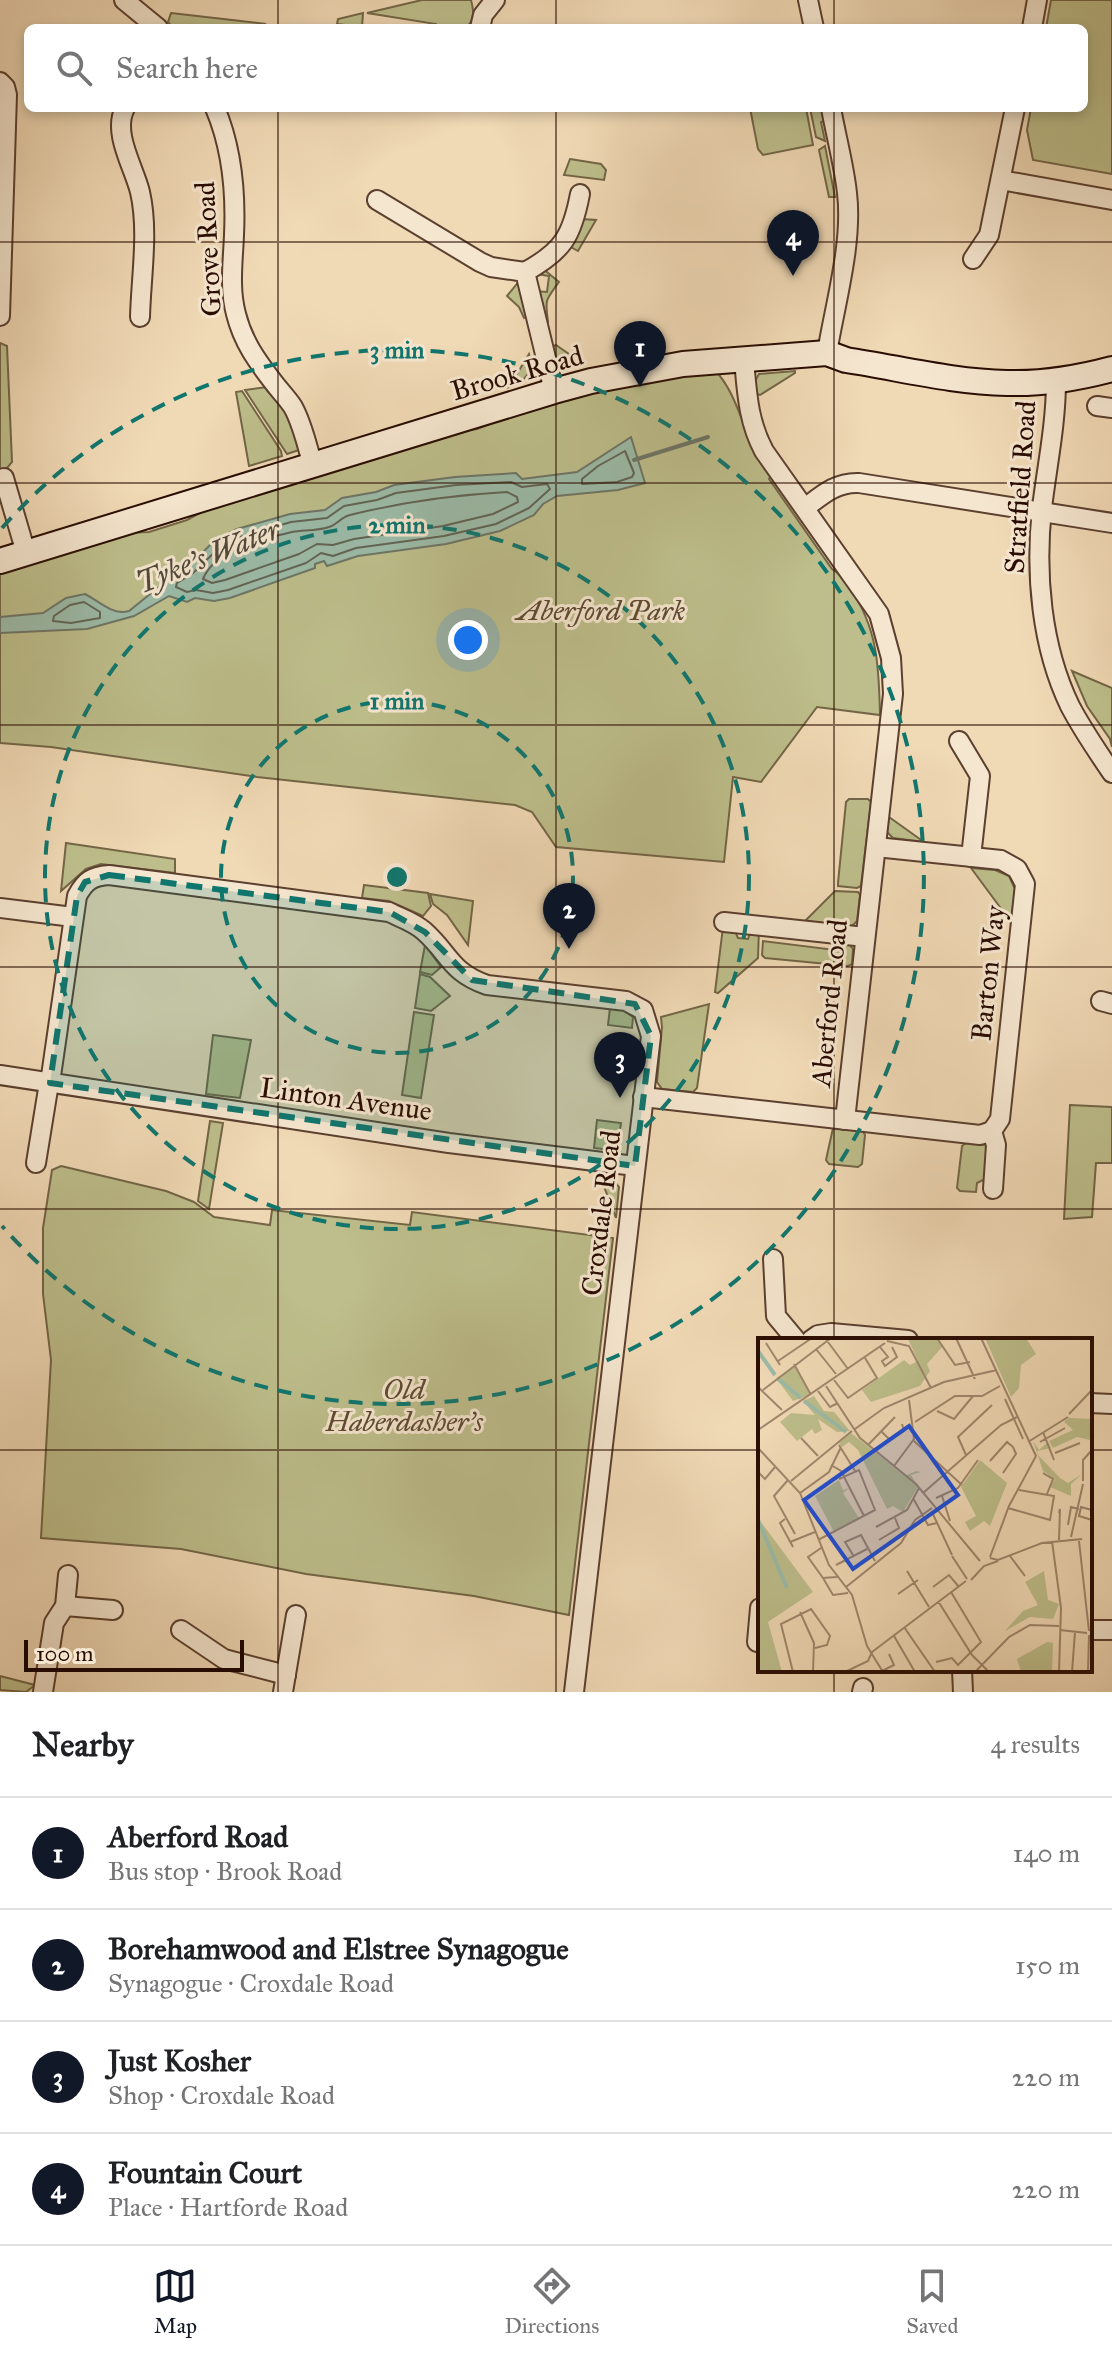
<!DOCTYPE html>
<meta charset="utf-8">
<style>
body{margin:0;font-family:"IM FELL Great Primer",serif;background:#f6f6f6;color:#202124}
.scale{position:absolute;left:24px;bottom:20px;width:220px;box-sizing:border-box;padding-left:8px;border:4px solid #290c02;border-top:0;font-size:22px;line-height:28px;white-space:nowrap;color:#290c02;-webkit-text-stroke:6px #f5e6cf;paint-order:stroke}
.you{position:absolute;left:468px;top:640px;width:28px;height:28px;margin:-20px;border:6px solid #fff;border-radius:50%;background:#1a73e8;box-shadow:0 0 0 12px #1a73e833}
.badge{display:grid;place-items:center;width:52px;height:52px;border-radius:50%;background:#111827;color:#fff;font-size:26px;font-weight:700}
.pin{position:absolute;translate:-50% -66px;filter:drop-shadow(0 2px 4px #0008)}
.pin::after{content:'';position:absolute;top:42px;width:28px;height:24px;background:inherit;clip-path:polygon(0 0,100% 0,50% 100%)}
.list{margin:0;padding:0;list-style:none}
h2{display:flex;justify-content:space-between;align-items:center;height:104px;margin:0;padding:0 32px;font-size:34px}
h2 small{font-size:26px;font-weight:400;color:#757577}
.list li{display:grid;grid-template-columns:52px 1fr auto;gap:24px;align-items:center;box-sizing:border-box;height:112px;padding:0 32px;border-top:2px solid #e0e0e0}
.list b{display:block;font-size:30px;white-space:nowrap}
.list p{margin:0;font-size:26px;white-space:nowrap;color:#757577}
.list em{font-size:26px;font-style:normal;color:#757577}
.icon{flex:none;width:44px;height:44px;fill:none;stroke:currentColor;stroke-width:2;stroke-linecap:round;stroke-linejoin:round}
.map{position:relative;flex:none;width:1112px;height:1692px;overflow:hidden}
.search{position:absolute;background:#fff;box-shadow:0 4px 12px #0003;left:24px;right:24px;top:24px;height:88px;display:flex;align-items:center;gap:20px;box-sizing:border-box;padding:0 28px;border-radius:12px;color:#757577;font-size:30px}
.sheet{height:552px;background:#fff}
nav{display:flex;justify-content:space-around;align-items:center;box-sizing:border-box;height:112px;border-top:2px solid #e0e0e0;background:#fff;font-size:22px;color:#757577}
nav a{display:grid;justify-items:center;gap:4px}
nav .on{color:#111827}
.map>svg:first-child{display:block}
.green{fill:#bdbe8b;stroke:#736546;stroke-width:2}
.water{fill:#9bbba8;stroke:#6d7566;stroke-width:2}
.lines{fill:none;stroke-linecap:round;stroke-linejoin:round}
.shore{stroke:#626455;stroke-width:2}
.stream{stroke:#6d7566;stroke-width:4}
.street-casing{stroke:#5b3f2f;stroke-width:22}
.secondary-casing{stroke:#290c02;stroke-width:28}
.street{stroke:#f5e6cf;stroke-width:18}
.secondary{stroke:#f5e6cf;stroke-width:24}
.marked{fill:#0f766e;fill-opacity:0.2;stroke:#0f766e;stroke-width:6;stroke-dasharray:16 10;stroke-linejoin:round}
.grid{fill:none;stroke:#290c02;stroke-width:2;stroke-opacity:0.55}
.ring{fill:none;stroke:#0f766e;stroke-width:4;stroke-dasharray:14 10}
.labels{text-anchor:middle;dominant-baseline:central;stroke-width:6;stroke-linejoin:round;paint-order:stroke}
.street-label{font-size:28px;fill:#290c02;stroke:#f5e6cf}
.park-label{font-size:28px;font-style:italic;fill:#5d4a32;stroke:#f5e6cf}
.water-label{font-size:30px;font-style:italic;fill:#51493c;stroke:#f5e6cf}
.inset-river{fill:none;stroke:#9bbba8;stroke-width:4}
.inset-road{fill:none;stroke:#a0876d;stroke-width:2}
.view{fill:#1d4ed8;fill-opacity:0.15;stroke:#1d4ed8;stroke-width:4}
.inset-edge{fill:none;stroke:#290c02;stroke-width:4}
.centre{fill:#0f766e;stroke:#f5e6cf;stroke-width:4}
.ring-label{font-size:24px;text-anchor:middle;font-weight:bold;fill:#0f766e;stroke:#f5e6cf;stroke-width:6;stroke-linejoin:round;paint-order:stroke}
</style>
<div class="map">
<svg width="1112" height="1692" viewBox="0 0 1112 1692">
<rect width="100%" height="100%" fill="#f0d9b5"/>
<filter id="stains"><feTurbulence type="fractalNoise" baseFrequency=".0025" numOctaves="4"/><feColorMatrix values="0 0 0 0 .2 0 0 0 0 .09 0 0 0 0 .02 0 0 0 .5 -.17"/></filter>
<radialGradient id="worn" r=".72"><stop offset=".6" stop-color="#630" stop-opacity="0"/><stop offset="1" stop-color="#630" stop-opacity=".3"/></radialGradient>
<g class="green">
<path d="M422 0H471C474 11 475 19 466 28H436V24L367 13Z"/>
<polygon points="1051,0 1112,0 1112,174 1033,160 1027,130 1031,108 1084,108 1084,28 1046,28"/>
<polygon points="171,13 266,24 252,28 173,28 168,22"/>
<polygon points="363,13 362,27 337,24 338,19"/>
<polygon points="750,108 806,108 813,145 763,155 758,149"/>
<polygon points="810,108 822,109 824,121 821,122 825,141 816,137"/>
<polygon points="825,146 835,197 829,197 819,150"/>
<polygon points="570,159 601,164 606,170 604,180 564,175"/>
<polygon points="581,219 596,220 578,251 569,246"/>
<path d="M542 268 559 282C545 301 545 299 548 322L543 323 535 291 547 292 549 276 537 274Z"/>
<polygon points="520,280 530,315 524,318 519,307 507,296"/>
<polygon points="0,343 7,346 12,462 3,473 0,468"/>
<polygon points="556,345 579,361 555,368 549,348"/>
<path d="M529 354C534 372 526 381 509 387Z"/>
<path d="M715 370C733 390 738 412 749 436 755 449 765 462 772 474L769 479 832 569C840 574 844 580 849 587 878 627 879 668 880 715L817 707 761 782 733 777 724 862 556 847 532 812 515 805 257 777 51 747 0 743V572L124 533 149 532 187 520 211 507 438 434 477 429 556 398Z"/>
<polygon points="795,371 795,373 760,395 757,394 755,381 759,374"/>
<polygon points="267,387 280,400 300,443 299,450 287,454 245,390"/>
<polygon points="242,391 281,451 282,456 249,466 236,392"/>
<polygon points="1072,671 1112,688 1112,747 1110,739 1087,706"/>
<polygon points="849,799 868,799 871,802 861,886 857,888 838,886 838,883 846,802"/>
<polygon points="889,817 924,842 893,838 887,832"/>
<polygon points="66,843 175,859 175,873 101,864 86,869 61,891"/>
<polygon points="971,868 995,870 1009,876 1015,889 1011,922"/>
<polygon points="364,885 428,893 431,906 423,916 389,901 362,898"/>
<polygon points="835,891 858,892 860,895 857,921 852,926 805,921"/>
<polygon points="430,894 473,901 468,945 447,915 433,904"/>
<polygon points="723,927 735,931 738,938 748,939 750,933 759,928 758,958 718,993 715,992"/>
<polygon points="845,939 853,949 852,964 848,966 765,958 762,955 763,941 843,951"/>
<polygon points="425,945 441,967 432,975 420,972"/>
<polygon points="420,974 430,977 450,996 431,1011 415,1008"/>
<polygon points="709,1004 697,1088 693,1092 662,1089 657,1082 662,1027 661,1017"/>
<polygon points="610,1008 623,1010 633,1017 632,1028 608,1025"/>
<polygon points="414,1012 434,1015 421,1098 402,1095"/>
<polygon points="213,1035 251,1040 240,1098 206,1094"/>
<polygon points="1070,1105 1112,1107 1112,1163 1096,1163 1092,1217 1064,1219"/>
<polygon points="597,1120 621,1123 618,1142 610,1150 594,1148"/>
<polygon points="210,1121 223,1123 209,1209 198,1201"/>
<polygon points="833,1128 863,1131 865,1135 862,1164 858,1167 829,1164 826,1160"/>
<polygon points="966,1143 988,1145 987,1178 977,1183 976,1192 960,1191 957,1188 962,1146"/>
<polygon points="61,1166 166,1191 194,1202 214,1217 270,1225 272,1210 410,1225 412,1212 613,1238 569,1615 474,1596 306,1574 181,1549 41,1538 51,1360 43,1294 43,1228 52,1170"/>
<polygon points="600,1176 611,1177 619,1187 616,1218"/>
<polygon points="0,1676 35,1685 26,1692 0,1690"/>
</g>
<path class="water" d="M631 437 645 483 618 490 557 496 543 504 534 515 500 531 446 544 358 556 327 566 324 561 315 564V568L230 598 214 601 195 598 187 602 169 596 134 616 87 629 0 633V617L43 613 66 598 85 594C99 601 113 616 129 611L181 569 187 568 216 539 237 529 290 514 325 510 342 498 376 492 394 485 455 477 516 473 522 479 577 472Z"/>
<g class="lines">
<g class="shore">
<polygon points="625,451 634,473 632,477 617,482 582,484 582,479 598,466"/>
<polygon points="511,482 522,487 547,484 550,489 529,508 496,524 444,536 356,548 333,556 321,553 306,563 228,590 213,593 196,590 187,592 176,587 177,583 192,574 221,546 240,537 291,522 327,518 344,506 377,500 396,493 456,485"/>
<path d="M507 492 517 497 518 502 493 514 443 526 354 539 333 545 317 544 299 554 225 580 212 583 203 579C216 548 262 539 292 532 304 530 317 531 329 527 337 525 341 517 350 515 402 502 453 495 507 492Z"/>
<polygon points="84,602 100,612 100,618 71,623 53,621 54,616 70,605"/>
</g>
<polyline class="stream" points="634,460 708,437"/>
<g class="street-casing">
<g id="street">
<polyline points="124,0 158,28"/>
<polyline points="808,0 814,28"/>
<polyline points="480,28 483,15 495,0"/>
<polyline points="1032,28 1037,0"/>
<polyline points="0,82 5,87 7,95 0,316"/>
<path d="M125 108C112 133 134 167 140 192 149 231 141 277 140 317"/>
<path d="M215 108C232 148 236 192 234 235 233 261 229 288 236 314 243 342 257 361 274 383 280 391 288 399 293 407 303 425 307 446 313 466"/>
<polyline points="1001,180 1112,200"/>
<polyline points="377,200 480,262 491,267 525,272 554,391"/>
<polyline points="973,259 989,235 1015,108"/>
<path d="M525 272C563 251 572 236 580 194"/>
<path d="M827 353C835 304 853 243 847 193 844 165 836 136 831 108"/>
<path d="M744 360C747 393 748 421 764 451L879 614 891 658 893 694 845 1120"/>
<path d="M1056 381C1056 424 1047 466 1042 508 1035 573 1041 646 1070 706 1082 729 1097 751 1112 773"/>
<polyline points="1097,406 1112,408"/>
<polyline points="4,478 26,553"/>
<path d="M805 508C822 495 836 482 859 483L1112 523"/>
<polyline points="959,741 980,776 971,857"/>
<polyline points="876,847 1001,860 1017,869 1025,884 1000,1119 992,1131 996,1145 993,1189"/>
<polyline points="0,908 73,917"/>
<polyline points="724,922 865,937"/>
<polyline points="1101,1001 1112,1004"/>
<polyline points="0,1075 449,1143 635,1166"/>
<path d="M50 1083 77 896C85 881 92 876 109 875L389 912C401 918 414 922 424 931 450 954 450 972 487 985L626 1001 643 1010 651 1036 574 1692"/>
<polyline points="643,1097 980,1135 992,1131"/>
<polyline points="36,1163 49,1083"/>
<polyline points="773,1259 776,1316 796,1340"/>
<polyline points="811,1340 818,1335 831,1333 908,1340"/>
<polyline points="1090,1403 1112,1404"/>
<polyline points="65,1606 113,1610"/>
<polyline points="181,1630 224,1659 286,1675"/>
<polyline points="1090,1630 1112,1630"/>
<polyline points="757,1642 760,1608"/>
<polyline points="962,1670 963,1692"/>
<polyline points="43,1692 54,1623 65,1606 68,1575"/>
<polyline points="283,1692 296,1615"/>
<polyline points="862,1692 863,1688"/>
</g>
</g>
<g class="secondary-casing">
<path id="secondary" d="M0 561 554 391 591 381 683 364 827 353 846 360C899 368 953 382 1007 383 1042 384 1078 378 1112 369"/>
</g>
<use href="#street" class="street"/>
<use href="#secondary" class="secondary"/>
</g>
<path class="marked" d="M109 875 389 912 425 932 472 980 635 1004 651 1036 635 1166 50 1083 77 896 85 882Z"/>
<path class="grid" d="M278 0V28M556 0V28M834 0V28M278 108V1692M556 108V1692M834 108V1340M0 242H1112M0 483H1112M0 725H1112M0 967H1112M0 1209H1112M0 1450H760M1090 1450H1112M834 1670V1692"/>
<g class="ring">
<circle cx="397" cy="877" r="176"/>
<circle cx="397" cy="877" r="352"/>
<path d="M2 528A527 527 0 1 1 2 1226"/>
</g>
<g class="labels">
<g class="street-label">
<text transform="translate(208 249) rotate(-93)">Grove Road</text>
<text transform="translate(517 373) rotate(-16)">Brook Road</text>
<text transform="translate(1020 487) rotate(-86)">Stratfield Road</text>
<text transform="translate(988 973) rotate(-84)">Barton Way</text>
<text transform="translate(829 1003) rotate(-84)">Aberford Road</text>
<text transform="translate(346 1099) rotate(8)">Linton Avenue</text>
<text transform="translate(601 1213) rotate(-83)">Croxdale Road</text>
</g>
<g class="park-label">
<text x="601" y="610">Aberford Park</text>
<text x="404" y="1389">Old<tspan x="404" dy="32">Haberdasher's</tspan></text>
</g>
<g class="water-label">
<text transform="translate(208 556) rotate(-22)">Tyke's Water</text>
</g>
</g>
<g transform="translate(758 1338)">
<rect width="334" height="334" fill="#f0d9b5"/>
<path d="M129 0H179L185 8 169 26 172 33 162 48 113 64 104 52 146 22 152 27 160 23 150 1ZM227 0H268L278 16 263 27 261 50 253 59ZM37 28 52 57 35 63 18 40ZM56 58 66 73 76 74 92 93 79 94 60 81 64 92 57 96 54 91 39 103 22 84 33 75 57 77 45 63ZM311 80 334 81 332 102 319 99 295 110 291 103 315 92 306 84ZM93 95 147 138 158 133 163 134 153 137 160 149 145 174 135 168 129 171 100 112 91 104 84 109 81 105ZM275 103 281 112 290 104 293 110 279 113 280 117 302 140 310 145 324 136 313 146V158L292 149 297 141 285 133ZM222 122 249 145 232 188 226 183 212 193 207 184 218 178 203 149ZM81 142 85 152 91 150 85 155 101 180 76 194 57 158ZM0 180 55 254 10 284 24 334H0ZM286 233 290 262 301 266 295 281 272 279 247 293 265 273 280 267 267 244ZM289 304 295 305 294 334H263L259 321Z" fill="#bdbe8b"/>
<path class="inset-river" d="M0 13 17 37M20 41 43 60M46 63 88 94M0 182 29 250"/>
<path class="inset-road" d="M67 0 90 31M179 0 197 27 212 24M198 0 217 41M223 0 278 118 251 168 232 219M129 3 151 8 173 50M8 5 22 27M122 9 130 19 124 23 127 28 139 19 134 9M58 11 78 36M20 23 54 0M36 26 53 57M76 42 90 60 119 40 107 20M68 48 102 100 158 146 222 223M0 49 24 72M5 52 73 0M60 53 72 69 80 65M247 61 265 101M179 73 196 81 215 58M311 76 334 52M157 84 197 58H224L242 48M97 91 126 70 186 44 239 32M0 92 127 5M124 94 132 102 146 93 144 86M285 94 296 122M43 100 60 118M156 103 204 147M270 104 310 79M282 104 307 90M81 107 97 133M110 107 137 79M0 110 42 155 71 227 94 257 109 308 125 334M297 115 322 105M208 117 200 99 234 67M232 123 249 104 255 109M73 127 83 133 106 178M136 128 156 101 151 62M0 134 7 141 17 129M245 135 258 116 255 109M285 135 295 141 289 156M30 142 16 158 37 196M33 143 94 93M325 143V122L334 112M42 155 71 134 83 109M165 155 243 87 259 79M184 158 192 183M155 160 170 187 179 185M178 160 200 150 220 122M250 170 292 182 296 158 261 152M334 172 323 169 321 178 334 182M174 174 194 217M301 175 302 171 301 202M27 181 22 185 35 209M310 187 313 169 321 171M118 189 149 172 161 150M313 199 325 146M60 202 117 172 101 132 81 141M121 202 141 190 137 180M294 203 303 270 301 334M321 203 331 293M32 204 57 194M63 210 50 219 65 240 79 239M95 217 87 204 103 197 117 223M194 218 209 241M252 218 267 238M232 220 240 222 284 205 324 201M78 227 109 211M149 233 171 269M65 240 75 257 90 255M213 242 226 228 240 223M88 249 143 205 157 182 174 170M175 249 191 237 201 249M140 256 160 242M180 263 214 317 231 334M42 274 56 305 55 334M146 289 177 334M302 292 329 295M136 298 157 334M114 314 208 243M178 324 194 320 200 327 223 304 193 254M124 333 136 327 131 316M35 334 23 286 53 271 72 298 69 307 57 310M87 334 110 323 114 314M217 334 251 299 272 287 301 288M314 334 317 294M330 334 331 297"/>
<path class="view" d="M151 88 200 157 95 231 46 162Z"/>
<rect width="334" height="334" class="inset-edge"/>
</g>
<circle cx="397" cy="877" r="12" class="centre"/>
<g class="ring-label">
<text x="397" y="358">3 min</text>
<text x="397" y="533">2 min</text>
<text x="397" y="709">1 min</text>
</g>
<rect width="100%" height="100%" filter="url(#stains)"/>
<rect width="100%" height="100%" fill="url(#worn)"/>
</svg>
<div class="scale">100 m</div>
<div class="you"></div>
<div class="pin badge" style="left:640px;top:387px">1</div>
<div class="pin badge" style="left:569px;top:949px">2</div>
<div class="pin badge" style="left:620px;top:1098px">3</div>
<div class="pin badge" style="left:793px;top:276px">4</div>
<div class="search"><svg class="icon" aria-label="search" viewBox="0 0 24 24"><circle cx="10" cy="10" r="6"/><path d="M15 15l6 6"/></svg>Search here</div>
</div>
<section class="sheet">
<h2>Nearby<small>4 results</small></h2>
<ul class="list">
<li><span class="badge">1</span><div><b>Aberford Road</b><p>Bus stop · Brook Road</p></div><em>140 m</em></li>
<li><span class="badge">2</span><div><b>Borehamwood and Elstree Synagogue</b><p>Synagogue · Croxdale Road</p></div><em>150 m</em></li>
<li><span class="badge">3</span><div><b>Just Kosher</b><p>Shop · Croxdale Road</p></div><em>220 m</em></li>
<li><span class="badge">4</span><div><b>Fountain Court</b><p>Place · Hartforde Road</p></div><em>220 m</em></li>
</ul>
</section>
<nav>
<a class="on"><svg class="icon" aria-label="map" viewBox="0 0 24 24"><path d="M3 6l6-2 6 2 6-2v14l-6 2-6-2-6 2zM9 4v14M15 6v14"/></svg>Map</a>
<a><svg class="icon" aria-label="directions" viewBox="0 0 24 24"><path d="M12 3l9 9-9 9-9-9zM9 14v-3h6M13 9l2 2-2 2"/></svg>Directions</a>
<a><svg class="icon" aria-label="saved" viewBox="0 0 24 24"><path d="M7 4h10v16l-5-4-5 4z"/></svg>Saved</a>
</nav>
